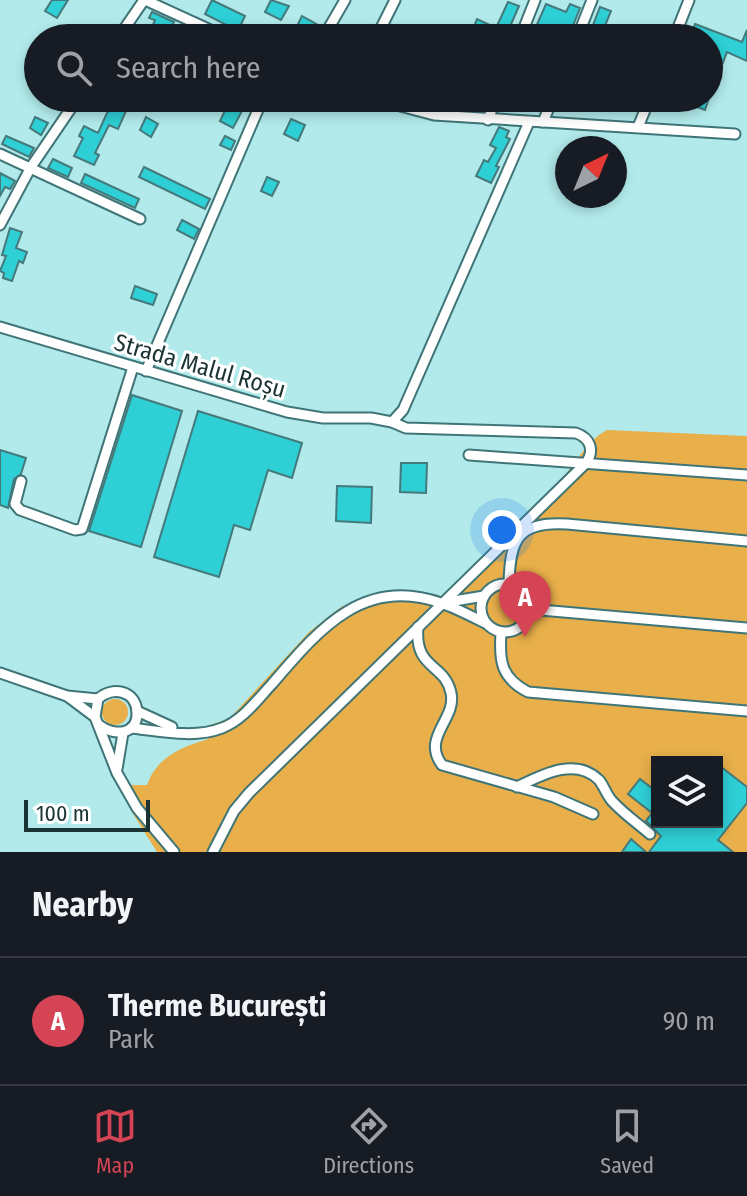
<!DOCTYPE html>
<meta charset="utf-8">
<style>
body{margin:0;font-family:"Fira Sans Condensed",sans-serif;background:#20242c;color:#f1f3f6}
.controls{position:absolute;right:24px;bottom:24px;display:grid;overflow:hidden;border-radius:0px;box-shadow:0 4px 12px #0003}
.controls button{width:72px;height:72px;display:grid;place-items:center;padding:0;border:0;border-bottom:2px solid #363941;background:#171b24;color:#f1f3f6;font:40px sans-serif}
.compass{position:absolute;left:555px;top:136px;width:72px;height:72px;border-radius:50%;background:#171b24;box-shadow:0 4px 12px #0003;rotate:43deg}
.scale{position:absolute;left:24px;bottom:20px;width:126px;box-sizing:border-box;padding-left:8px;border:4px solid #1c3333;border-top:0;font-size:22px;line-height:28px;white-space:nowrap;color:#1c3333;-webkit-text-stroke:6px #fff;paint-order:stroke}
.you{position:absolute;left:502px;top:530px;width:28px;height:28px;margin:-20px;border:6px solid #fff;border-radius:50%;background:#1a73e8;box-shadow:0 0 0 12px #1a73e833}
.badge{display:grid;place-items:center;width:52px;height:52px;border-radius:50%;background:#d54454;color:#fff;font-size:26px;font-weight:700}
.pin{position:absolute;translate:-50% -66px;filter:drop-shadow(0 2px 4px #0008)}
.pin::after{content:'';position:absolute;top:42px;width:28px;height:24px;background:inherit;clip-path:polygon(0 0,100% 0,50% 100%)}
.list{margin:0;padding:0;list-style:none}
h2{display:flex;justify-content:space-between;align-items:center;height:104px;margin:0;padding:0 32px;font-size:34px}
h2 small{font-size:26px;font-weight:400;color:#9ea1a6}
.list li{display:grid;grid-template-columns:52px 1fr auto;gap:24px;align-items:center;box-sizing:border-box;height:128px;padding:0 32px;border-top:2px solid #363941}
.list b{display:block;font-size:30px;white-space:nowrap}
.list p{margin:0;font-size:26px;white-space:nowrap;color:#9ea1a6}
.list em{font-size:26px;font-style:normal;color:#9ea1a6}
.icon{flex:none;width:44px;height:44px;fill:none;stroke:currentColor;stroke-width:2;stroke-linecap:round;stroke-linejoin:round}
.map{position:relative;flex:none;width:747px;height:852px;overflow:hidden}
.search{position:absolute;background:#171b24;box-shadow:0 4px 12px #0003;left:24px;right:24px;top:24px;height:88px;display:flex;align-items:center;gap:20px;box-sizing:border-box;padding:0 28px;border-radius:44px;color:#9ea1a6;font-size:30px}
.sheet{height:232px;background:#171b24}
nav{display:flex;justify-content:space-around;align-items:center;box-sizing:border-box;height:112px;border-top:2px solid #363941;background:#171b24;font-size:22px;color:#9ea1a6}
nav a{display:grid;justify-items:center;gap:4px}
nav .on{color:#d54454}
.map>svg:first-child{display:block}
.green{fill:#e8af4a;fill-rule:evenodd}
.building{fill:#2ecfd5;stroke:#45797b;stroke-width:2}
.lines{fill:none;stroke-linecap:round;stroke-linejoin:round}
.minor-casing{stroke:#407577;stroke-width:13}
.minor{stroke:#fff;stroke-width:9}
.labels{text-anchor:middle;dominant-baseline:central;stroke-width:6;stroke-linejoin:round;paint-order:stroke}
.street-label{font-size:24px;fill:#1c3333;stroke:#fff}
</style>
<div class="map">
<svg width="747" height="852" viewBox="0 0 747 852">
<rect width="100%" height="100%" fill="#b2eaeb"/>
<g class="green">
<path d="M607 430 747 436V852H157L130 809 126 785H147C157 757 181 747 208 739V726L230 718 309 632 341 607 375 595 441 603C480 563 521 525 558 484 574 466 586 441 607 430ZM657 762H717V822H657Z"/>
<circle cx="115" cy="712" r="13"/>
</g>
<g class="building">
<polygon points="52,0 68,0 57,18 45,11"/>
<polygon points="212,0 245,16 238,31 205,14"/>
<polygon points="271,0 289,6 281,20 265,12"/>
<polygon points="508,2 519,6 505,38 488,38 472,31 477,19 496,28"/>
<polygon points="546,4 566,12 570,4 580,8 568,38 531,38"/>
<polygon points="600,7 611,11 600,38 588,38"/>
<polygon points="152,12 174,22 171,28 165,25 162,32 152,27 155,20 149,18"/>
<polygon points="302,16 318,25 313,35 297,26"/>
<polygon points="695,24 742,42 747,30 747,61 727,52 710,97 709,38 690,38"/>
<polygon points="148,98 175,98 171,108"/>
<polygon points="452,98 482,98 478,109"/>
<polygon points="508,98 520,98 515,110 505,106"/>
<polygon points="674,98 709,98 705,110"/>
<polygon points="229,102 243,109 233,128 220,121"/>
<polygon points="111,104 126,111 118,129 109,125 95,153 99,155 94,165 74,156 83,138 79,136 84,126 98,133"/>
<polygon points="35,117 48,123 41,135 30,128"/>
<polygon points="146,117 158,124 151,137 140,130"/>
<polygon points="291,119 305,125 298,141 284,134"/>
<polygon points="499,127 509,131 506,137 510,139 496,166 499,167 491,183 476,176 484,160 488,162 496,148 490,145"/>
<polygon points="6,136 34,148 29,157 2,144"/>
<polygon points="225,136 235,141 231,150 220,145"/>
<polygon points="53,159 72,168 68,177 48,168"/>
<polygon points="144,167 210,199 205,209 139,177"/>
<polygon points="0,173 15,181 10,189 5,187 0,196"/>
<polygon points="85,174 139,199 135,208 81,183"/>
<polygon points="267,177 279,182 272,196 261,191"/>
<polygon points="182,220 199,229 194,239 177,230"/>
<polygon points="10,228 22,232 16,248 27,252 23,263 19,261 12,281 3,278 4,273 0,271 6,256 2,255"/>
<polygon points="135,286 157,294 153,305 131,298"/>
<polygon points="132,395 182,411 141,547 89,531"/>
<polygon points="198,411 302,443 292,478 268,470 250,530 234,525 219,577 154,557"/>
<polygon points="0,450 26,458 21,474 14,479 8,508 0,505"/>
<polygon points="401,463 427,463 426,493 400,492"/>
<polygon points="337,486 372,487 371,523 336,521"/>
<polygon points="720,766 747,787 747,803 718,840 733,852 649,852 661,836 646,821 652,813 628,794 640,779 657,792 657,822 717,822 717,771"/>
<polygon points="631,839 646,852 622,852"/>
</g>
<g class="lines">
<g class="minor-casing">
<g id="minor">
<polyline points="145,0 228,38"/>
<polyline points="118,38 144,0"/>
<polyline points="323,38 345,0"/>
<polyline points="376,38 395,0"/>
<polyline points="520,38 535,0"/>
<polyline points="577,38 592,0"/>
<polyline points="674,38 689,0"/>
<polyline points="370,98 434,115 735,134"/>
<polyline points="488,120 496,98"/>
<polyline points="543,122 553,98"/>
<polyline points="638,127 650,98"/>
<polyline points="0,154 140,219"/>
<polyline points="0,225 31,167 78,98"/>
<path d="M0 327 287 412 323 418H371L392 422 406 428 576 433C590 438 595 450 586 463L249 793 234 811 213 852"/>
<polyline points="146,371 263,98"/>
<polyline points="392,422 403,410 529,122"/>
<polyline points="469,455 747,475"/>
<polyline points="21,481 15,504 20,510 75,530 82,529 133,367"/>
<circle cx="505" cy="608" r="24"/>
<path d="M509 584C510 539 518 521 567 524L747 541"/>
<polyline points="442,603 484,596"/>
<polyline points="529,609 747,628"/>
<path d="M418 627C414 670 445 663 451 693 457 719 421 737 442 765L554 797 593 814"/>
<path d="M501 633C499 661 501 678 528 692L747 711"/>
<polyline points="0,673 67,696 98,699"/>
<polyline points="67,696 95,717 117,773 137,808 174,852"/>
<polyline points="137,711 172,727"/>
<path d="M95 717 98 699C112 686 136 690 137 712 138 736 113 736 99 725"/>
<path d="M131 728C160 731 194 739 222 728 243 720 257 700 272 684 317 632 362 575 441 603 456 608 471 616 485 623"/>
<polyline points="117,769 123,733"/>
<path d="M517 787C540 776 575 756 599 780 604 786 606 794 612 801 623 813 637 823 650 834"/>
</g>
</g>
<use href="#minor" class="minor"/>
</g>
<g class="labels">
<g class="street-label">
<text transform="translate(200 366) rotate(16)">Strada Malul Roșu</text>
</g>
</g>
</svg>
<div class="controls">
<button><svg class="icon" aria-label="layers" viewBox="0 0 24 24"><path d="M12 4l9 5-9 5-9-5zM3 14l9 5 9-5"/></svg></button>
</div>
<svg class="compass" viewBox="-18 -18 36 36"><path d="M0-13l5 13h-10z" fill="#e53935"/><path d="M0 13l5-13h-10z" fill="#9ea1a6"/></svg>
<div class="scale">100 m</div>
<div class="you"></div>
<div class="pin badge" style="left:525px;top:637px">A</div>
<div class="search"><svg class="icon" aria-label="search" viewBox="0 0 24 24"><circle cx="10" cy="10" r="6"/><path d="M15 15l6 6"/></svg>Search here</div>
</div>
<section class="sheet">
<h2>Nearby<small></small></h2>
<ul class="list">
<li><span class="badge">A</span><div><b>Therme București</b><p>Park</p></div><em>90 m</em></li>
</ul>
</section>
<nav>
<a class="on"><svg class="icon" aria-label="map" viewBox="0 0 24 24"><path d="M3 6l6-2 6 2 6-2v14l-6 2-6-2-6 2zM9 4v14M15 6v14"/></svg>Map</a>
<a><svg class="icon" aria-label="directions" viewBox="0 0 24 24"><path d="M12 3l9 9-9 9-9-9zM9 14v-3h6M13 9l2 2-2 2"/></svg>Directions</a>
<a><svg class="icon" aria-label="saved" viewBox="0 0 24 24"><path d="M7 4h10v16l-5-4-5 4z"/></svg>Saved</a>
</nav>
